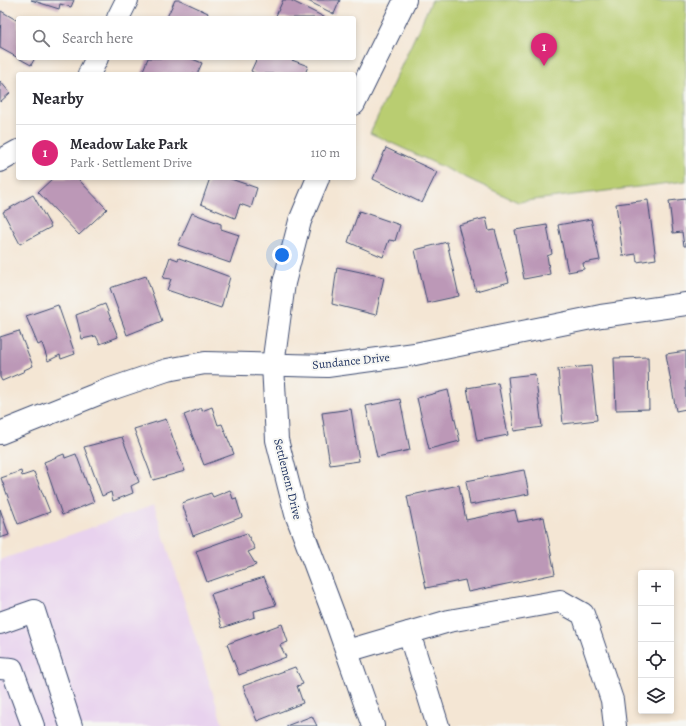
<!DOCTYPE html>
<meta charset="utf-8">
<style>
body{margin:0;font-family:Alegreya,serif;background:#f2f2f3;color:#2b2b33}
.controls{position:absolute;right:12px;bottom:12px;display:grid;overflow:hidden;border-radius:4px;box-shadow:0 2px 6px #0003}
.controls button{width:36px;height:36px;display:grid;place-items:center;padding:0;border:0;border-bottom:1px solid #e1e1e2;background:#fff;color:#2b2b33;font:20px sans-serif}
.you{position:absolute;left:282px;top:255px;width:14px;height:14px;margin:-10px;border:3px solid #fff;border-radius:50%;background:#1a73e8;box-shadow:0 0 0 6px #1a73e833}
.badge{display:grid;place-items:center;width:26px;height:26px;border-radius:50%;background:#db2777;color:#fff;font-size:13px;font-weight:700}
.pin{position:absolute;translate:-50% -33px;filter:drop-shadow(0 1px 2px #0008)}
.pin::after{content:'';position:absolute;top:21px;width:14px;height:12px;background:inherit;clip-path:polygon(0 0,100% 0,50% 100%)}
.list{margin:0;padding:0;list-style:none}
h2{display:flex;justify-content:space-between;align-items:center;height:52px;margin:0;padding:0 16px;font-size:17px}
h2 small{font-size:13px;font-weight:400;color:#7c7c81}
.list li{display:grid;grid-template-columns:26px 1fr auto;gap:12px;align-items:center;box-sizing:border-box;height:56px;padding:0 16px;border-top:1px solid #e1e1e2}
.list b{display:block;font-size:15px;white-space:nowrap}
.list p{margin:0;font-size:13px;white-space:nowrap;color:#7c7c81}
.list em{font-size:13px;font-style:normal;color:#7c7c81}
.icon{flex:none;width:22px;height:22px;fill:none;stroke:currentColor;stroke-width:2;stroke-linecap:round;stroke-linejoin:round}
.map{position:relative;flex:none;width:686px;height:726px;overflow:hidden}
.search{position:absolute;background:#fff;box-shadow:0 2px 6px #0003;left:16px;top:16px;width:340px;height:44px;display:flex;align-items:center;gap:10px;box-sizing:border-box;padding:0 14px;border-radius:4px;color:#7c7c81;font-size:15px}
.panel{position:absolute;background:#fff;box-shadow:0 2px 6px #0003;left:16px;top:72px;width:340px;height:108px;border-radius:4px}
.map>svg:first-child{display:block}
.built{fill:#e8d2ee}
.green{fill:#b9cd71;stroke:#6a7e68}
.building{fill:#bc98b7}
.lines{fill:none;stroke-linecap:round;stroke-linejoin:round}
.minor-casing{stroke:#3c4a70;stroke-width:24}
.minor{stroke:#fff;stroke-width:22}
.labels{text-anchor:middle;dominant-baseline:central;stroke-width:4;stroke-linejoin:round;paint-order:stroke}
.street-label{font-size:12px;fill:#1b2f5e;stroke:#f6f6f2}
</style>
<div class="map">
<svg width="686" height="726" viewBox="0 0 686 726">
<rect width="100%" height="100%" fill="#f6f6f2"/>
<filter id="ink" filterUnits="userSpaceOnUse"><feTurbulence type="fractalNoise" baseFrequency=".025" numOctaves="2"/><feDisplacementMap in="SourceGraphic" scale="8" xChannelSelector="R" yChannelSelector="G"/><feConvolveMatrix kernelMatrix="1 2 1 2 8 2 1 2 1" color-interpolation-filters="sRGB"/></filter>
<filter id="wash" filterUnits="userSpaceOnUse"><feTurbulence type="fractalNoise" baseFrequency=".012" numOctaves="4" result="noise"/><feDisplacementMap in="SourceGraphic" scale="16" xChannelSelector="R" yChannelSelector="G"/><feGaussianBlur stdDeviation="0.9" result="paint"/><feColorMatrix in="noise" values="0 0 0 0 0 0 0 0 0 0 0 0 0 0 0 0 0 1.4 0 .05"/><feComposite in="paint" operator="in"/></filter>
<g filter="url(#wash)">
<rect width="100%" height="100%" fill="#f4e6d4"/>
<polygon class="built" points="154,505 223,726 0,726 0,560"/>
<polygon class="green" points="432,0 686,0 686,181 518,202 370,133"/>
<g id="blocks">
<g class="building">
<polygon points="31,0 74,0 71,7 60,4 59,9"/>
<polygon points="175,0 180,0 208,13 206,18 169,18 167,17"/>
<polygon points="283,0 290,0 326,18 275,18"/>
<polygon points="306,0 340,0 334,14"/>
<polygon points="1,11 18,21 18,58 35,58 31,65 0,48"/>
<polygon points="148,58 190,58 202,63 197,74 145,74 142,73"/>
<polygon points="257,58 290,58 289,59 308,66 305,74 256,74 251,71"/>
<polygon points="0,81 10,93 0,102"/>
<polygon points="386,148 437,172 422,203 373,179"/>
<polygon points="53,178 77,178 107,209 79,235 38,192"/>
<polygon points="210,178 228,178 257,188 251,208 240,204 235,218 201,204"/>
<polygon points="33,195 51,227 20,244 3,212"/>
<polygon points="686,199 686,246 684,246 682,232 673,233 669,201"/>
<polygon points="648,200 656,259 637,262 636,254 623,256 616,204"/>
<polygon points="359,211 400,225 395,241 389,240 383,257 348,242"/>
<polygon points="192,213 221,224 221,229 239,235 230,263 178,245"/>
<polygon points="486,218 489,231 495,230 509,282 476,291 458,225"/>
<polygon points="591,219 600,260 583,263 584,269 568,272 558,225"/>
<polygon points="547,225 552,254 547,256 550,274 524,279 515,230"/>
<polygon points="447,242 459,296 427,303 415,250"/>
<polygon points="170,257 178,260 179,258 230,277 221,308 167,290 171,279 163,278"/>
<polygon points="337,267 384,277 376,315 332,304"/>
<polygon points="146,276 162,321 127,335 110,288"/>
<polygon points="105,304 118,337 100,344 96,336 82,339 76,315"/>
<polygon points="58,305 75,354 61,359 60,355 48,361 42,343 38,345 26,316"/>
<polygon points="19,331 33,366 24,370 25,371 2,381 0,377 0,337"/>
<polygon points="686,351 686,409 676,411 666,354"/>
<polygon points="648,357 649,409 616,410 614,358"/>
<polygon points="591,366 597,420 563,424 558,369"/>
<polygon points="535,374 542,427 514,431 508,377"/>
<polygon points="498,383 508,435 477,441 467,388"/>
<polygon points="448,390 460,441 429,449 417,398"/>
<polygon points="400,399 410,450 377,457 366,406"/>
<polygon points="212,407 218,425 222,424 234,454 204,465 184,415 202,408 202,411"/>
<polygon points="351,409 359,461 330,465 322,413"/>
<polygon points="166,419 185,471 153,480 134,429"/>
<polygon points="122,437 139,482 131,486 133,493 113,501 111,492 102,496 84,447"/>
<polygon points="64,454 65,458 76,454 94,502 62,515 44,462"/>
<polygon points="524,470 529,494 470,505 466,481"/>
<polygon points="21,471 22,476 34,472 50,512 18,524 1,478"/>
<polygon points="459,485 466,520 515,510 518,522 544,517 555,574 468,592 465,580 426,588 407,496"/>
<polygon points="230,490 233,499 236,498 242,517 193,536 182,503 211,493 213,497"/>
<polygon points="0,509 9,535 0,538"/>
<polygon points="247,533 255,549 248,552 256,565 207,582 196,551"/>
<polygon points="264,577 276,605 254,611 255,617 222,628 211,594"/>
<polygon points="282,624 288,642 280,645 286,657 239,675 227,644"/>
<polygon points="295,667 303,684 297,686 303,703 257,721 243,686"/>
<polygon points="312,716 317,726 286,726"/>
</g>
</g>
</g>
<g filter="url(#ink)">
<use href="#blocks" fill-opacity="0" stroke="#3c4a70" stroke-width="1"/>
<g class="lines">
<g class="minor-casing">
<g id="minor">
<polyline points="118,18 127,0"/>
<polyline points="89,74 97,58"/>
<polyline points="354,104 405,0"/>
<polyline points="0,161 18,151"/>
<polyline points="318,178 300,221 284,283 273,365 277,440 296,514 335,618 373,726"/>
<polyline points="0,433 105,391 167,370 205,363 327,366 415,354 601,316 686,304"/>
<polyline points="0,623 34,611 71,726"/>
<polyline points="409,633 438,726"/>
<polyline points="347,651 449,621 560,601 583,614 612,700 615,726"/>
<polyline points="0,668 12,669 33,726"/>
</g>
</g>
<use href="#minor" class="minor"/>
</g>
</g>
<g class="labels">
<g class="street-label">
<text transform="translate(351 361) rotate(-6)">Sundance Drive</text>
<text transform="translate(288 479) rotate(76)">Settlement Drive</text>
</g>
</g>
</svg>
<div class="controls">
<button>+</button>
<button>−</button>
<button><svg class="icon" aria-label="locate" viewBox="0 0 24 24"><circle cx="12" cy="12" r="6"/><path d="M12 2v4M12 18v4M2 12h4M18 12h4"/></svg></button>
<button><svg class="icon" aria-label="layers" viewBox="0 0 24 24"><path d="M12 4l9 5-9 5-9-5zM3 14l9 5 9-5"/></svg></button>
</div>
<div class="you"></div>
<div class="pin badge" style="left:544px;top:66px">1</div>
<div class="search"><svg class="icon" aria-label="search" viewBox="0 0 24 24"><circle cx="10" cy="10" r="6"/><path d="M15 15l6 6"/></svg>Search here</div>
<section class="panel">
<h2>Nearby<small></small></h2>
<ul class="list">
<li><span class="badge">1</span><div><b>Meadow Lake Park</b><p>Park · Settlement Drive</p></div><em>110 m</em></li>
</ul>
</section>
</div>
